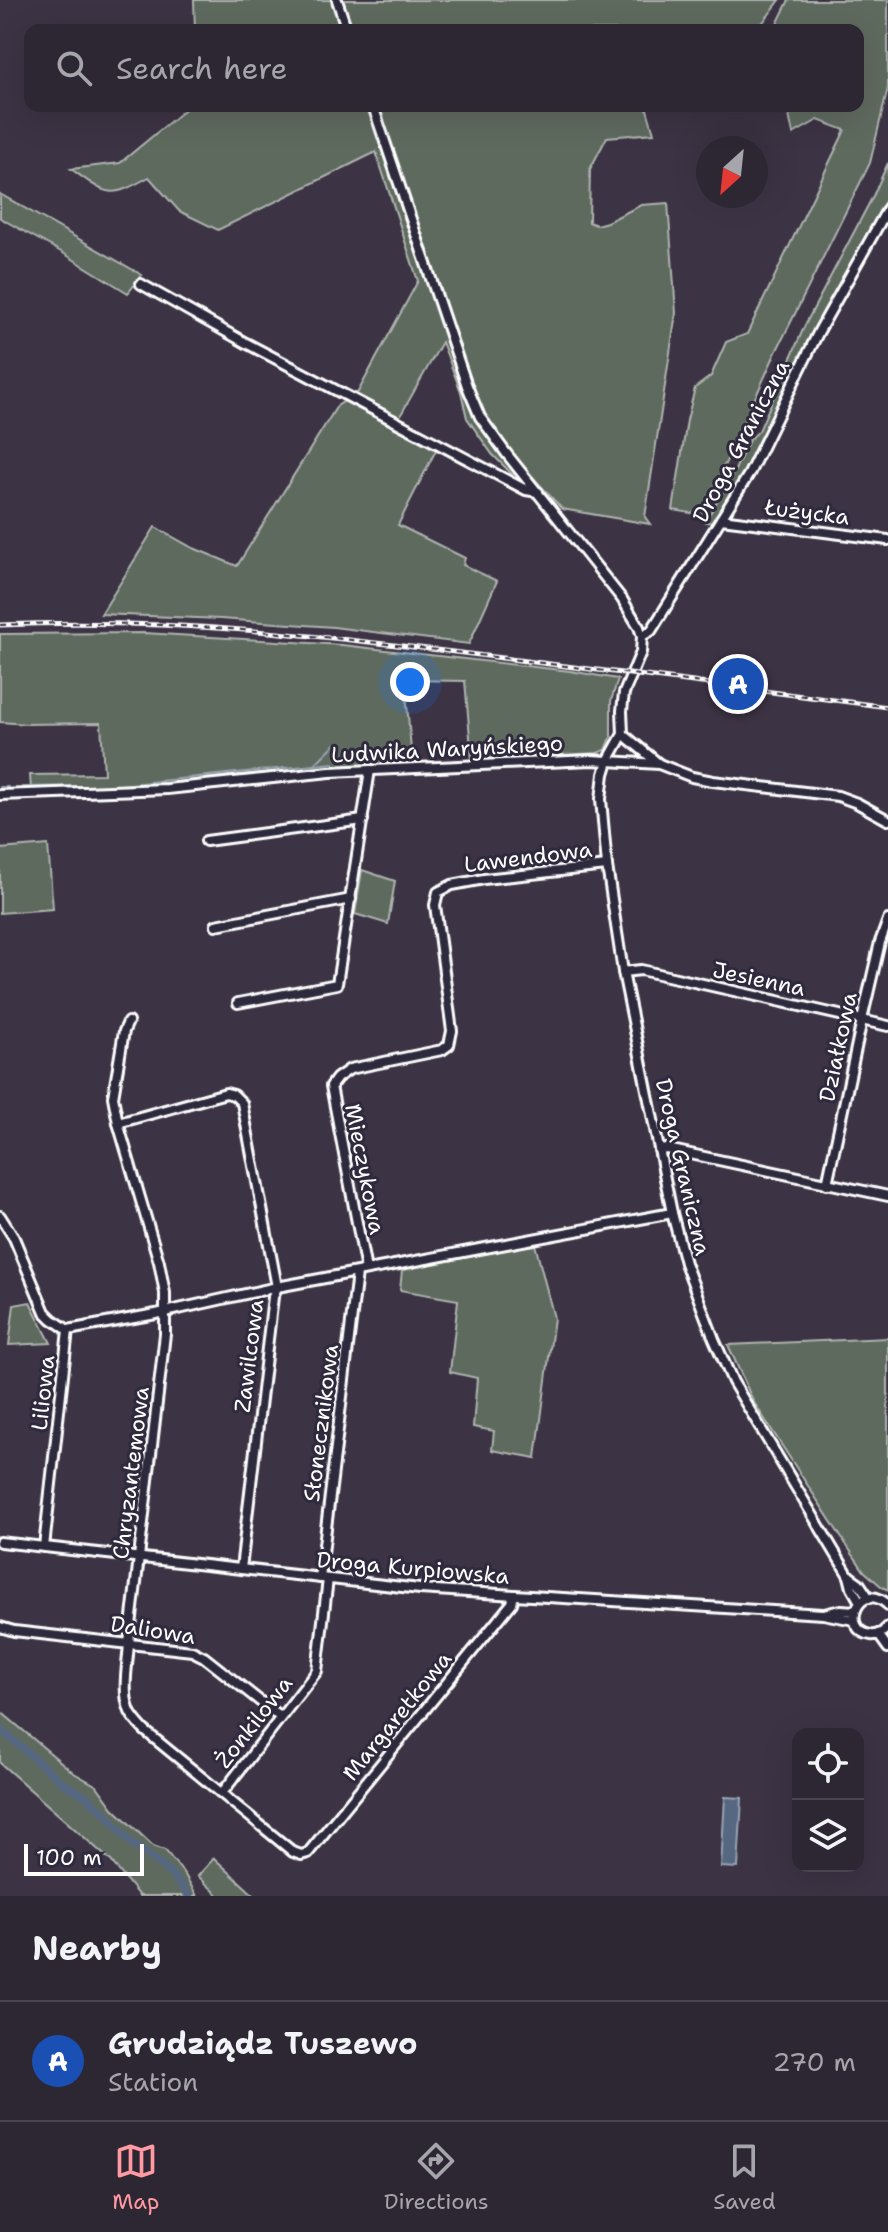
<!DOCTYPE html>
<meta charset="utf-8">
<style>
body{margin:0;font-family:"Shantell Sans",sans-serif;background:#39323f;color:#f1f3f6}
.controls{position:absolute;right:24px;bottom:24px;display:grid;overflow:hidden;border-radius:16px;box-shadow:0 8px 32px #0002}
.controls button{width:72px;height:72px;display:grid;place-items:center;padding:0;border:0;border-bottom:2px solid #48434e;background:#2d2633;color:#f1f3f6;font:40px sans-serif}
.compass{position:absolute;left:696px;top:136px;width:72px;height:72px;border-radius:50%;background:#2d2633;box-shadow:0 8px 32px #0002;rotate:207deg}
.scale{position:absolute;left:24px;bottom:20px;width:120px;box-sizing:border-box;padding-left:8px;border:4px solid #fff;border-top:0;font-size:22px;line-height:28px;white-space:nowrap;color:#fff;-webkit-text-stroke:6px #2f2a3d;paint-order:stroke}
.you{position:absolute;left:410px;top:682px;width:28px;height:28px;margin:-20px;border:6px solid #fff;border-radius:50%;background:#1a73e8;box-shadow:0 0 0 12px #1a73e833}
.badge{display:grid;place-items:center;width:52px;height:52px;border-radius:50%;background:#ff9aa2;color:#fff;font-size:26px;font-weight:700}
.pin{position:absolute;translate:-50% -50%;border:4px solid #fff;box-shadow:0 2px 8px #0006}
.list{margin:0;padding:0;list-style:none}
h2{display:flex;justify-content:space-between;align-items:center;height:104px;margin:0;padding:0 32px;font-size:34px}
h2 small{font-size:26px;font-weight:400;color:#a7a5ac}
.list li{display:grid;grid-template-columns:52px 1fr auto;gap:24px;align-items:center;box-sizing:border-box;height:120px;padding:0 32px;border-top:2px solid #48434e}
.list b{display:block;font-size:30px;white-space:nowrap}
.list p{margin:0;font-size:26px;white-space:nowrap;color:#a7a5ac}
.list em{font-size:26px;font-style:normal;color:#a7a5ac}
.icon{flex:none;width:44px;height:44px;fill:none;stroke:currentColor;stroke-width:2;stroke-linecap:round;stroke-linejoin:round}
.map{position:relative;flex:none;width:888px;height:1896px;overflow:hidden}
.search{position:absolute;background:#2d2633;box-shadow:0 8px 32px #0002;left:24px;right:24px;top:24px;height:88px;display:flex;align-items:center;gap:20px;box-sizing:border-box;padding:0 28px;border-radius:16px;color:#a7a5ac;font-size:30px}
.sheet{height:224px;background:#2d2633}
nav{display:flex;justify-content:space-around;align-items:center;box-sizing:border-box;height:112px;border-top:2px solid #48434e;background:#2d2633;font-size:22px;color:#a7a5ac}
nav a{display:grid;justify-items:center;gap:4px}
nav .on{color:#ff9aa2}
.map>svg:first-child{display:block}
.green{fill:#5e6a5f;stroke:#aeb4af;stroke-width:2}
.water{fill:#566881;stroke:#9aa4b3;stroke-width:2}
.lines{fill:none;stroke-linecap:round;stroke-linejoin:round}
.stream{stroke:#9aa4b3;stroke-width:2}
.canal{stroke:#566881;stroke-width:8}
.minor-casing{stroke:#fff;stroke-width:14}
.minor{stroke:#2f2a3d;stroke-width:8}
.rail-casing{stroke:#fff;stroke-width:5}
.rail{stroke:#2f2a3d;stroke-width:2;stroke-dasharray:6;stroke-linecap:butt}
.labels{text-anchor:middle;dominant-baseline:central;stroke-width:6;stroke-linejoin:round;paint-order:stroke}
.street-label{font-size:22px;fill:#fff;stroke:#2f2a3d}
</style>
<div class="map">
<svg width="888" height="1896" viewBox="0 0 888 1896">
<rect width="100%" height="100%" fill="#3c3344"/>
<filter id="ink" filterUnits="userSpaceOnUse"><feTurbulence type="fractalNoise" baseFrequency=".0125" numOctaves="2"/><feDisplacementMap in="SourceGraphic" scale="16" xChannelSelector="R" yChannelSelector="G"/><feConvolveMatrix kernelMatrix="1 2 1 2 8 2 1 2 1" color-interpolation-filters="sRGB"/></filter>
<g filter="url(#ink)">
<g class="green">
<polygon points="194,0 780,0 757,30 195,30"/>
<polygon points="789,0 888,0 888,88 870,163 775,354 702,515 673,510 687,420 695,388 711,376 726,342 747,334 845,130 818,120 793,134 787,106 858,106 858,30 774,30"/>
<path d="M189 106H646L654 133 607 137 590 169 589 222 596 225 607 222 641 205 668 203 676 313 645 517 650 524 562 509 532 476 512 474 492 454 467 418 461 392 442 342 395 425 437 448 398 525 465 558 463 565 497 581 469 644 333 627 221 619 101 614 155 527 191 547 237 566 337 406 358 392 418 281 376 152 218 230 179 211 149 177C108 200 108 195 71 169L120 163Z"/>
<polygon points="888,163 888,196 814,330 745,473 714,523 705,522 734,472 749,440 759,431 805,325 873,196"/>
<polygon points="0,194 142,275 128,293 63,253 0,218"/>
<polygon points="144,633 342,645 570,671 618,679 611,701 611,738 606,750 597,753 472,760 465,681 405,680 412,762 239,775 142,786 31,789 30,775 104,774 101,723 27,724 0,722 0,634"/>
<polygon points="48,845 53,909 0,913 0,849"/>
<polygon points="362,870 395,881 388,924 355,914"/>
<polygon points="535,1244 554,1318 536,1458 492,1450 494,1431 473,1427 477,1378 450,1372 458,1300 400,1290 402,1270"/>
<polygon points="30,1302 51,1343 9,1345 14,1305"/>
<polygon points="888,1338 888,1590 882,1587 864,1571 843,1540 753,1401 728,1345"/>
<polygon points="0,1711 74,1773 97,1786 113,1808 153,1846 165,1850 185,1875 197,1896 139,1896 111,1861 0,1763"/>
<polygon points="214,1858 255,1896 219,1896 198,1876"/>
</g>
<polygon class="water" points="725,1797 742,1798 738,1868 721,1867"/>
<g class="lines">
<g class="stream">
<polyline points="316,763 335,744"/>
<polyline points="121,785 334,763"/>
<polyline points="0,787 8,787"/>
<polyline points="22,787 101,786"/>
</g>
<polyline class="canal" points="0,1729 63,1783 87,1797 107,1815 130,1842 160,1864 175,1878 189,1896"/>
<g class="minor-casing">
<g id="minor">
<polyline points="337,0 347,30"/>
<polyline points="373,106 467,386 480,417 506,453 622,599 639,627 642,636 641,652 624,693 622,711 623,734 608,761 604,774 601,799 607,866 623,972 672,1213 685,1263 714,1339 733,1382 849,1576 852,1588 860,1602"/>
<polyline points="141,284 246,343 526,490 538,492"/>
<polyline points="721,519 888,540"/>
<polyline points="642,636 651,631 749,474 819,331 888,208"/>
<polyline points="623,734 659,764"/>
<polyline points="0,795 167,789 330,772 591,760 659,764 692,777 713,781 838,796 857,803 888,820"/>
<polyline points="206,841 363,820"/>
<polyline points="216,925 351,899"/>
<polyline points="623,972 641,970 888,1026"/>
<polyline points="238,1003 337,984 370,770"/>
<path d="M128 1022 124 1031 113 1097 118 1123 159 1262 165 1293V1334L129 1643C128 1663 122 1689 129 1709 131 1717 139 1724 144 1730L293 1852 301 1855 308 1853 512 1603 514 1595"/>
<polyline points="118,1123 226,1093 234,1095 242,1103 277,1287 273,1297 241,1569"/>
<polyline points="659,1150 667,1149 888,1196"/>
<polyline points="827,1184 862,1020 880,942 888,920"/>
<polyline points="0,1216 14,1238 45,1312 52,1319 68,1330"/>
<polyline points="366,1270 331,1086 337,1078 350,1069 442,1050 449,1045 452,1031 435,905 438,892 452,885 484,879 607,866"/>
<polyline points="68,1330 156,1314 277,1287 672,1213"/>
<polyline points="0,1542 420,1589 823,1614 854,1620"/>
<polyline points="44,1547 68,1330"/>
<polyline points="849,1576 859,1583 869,1598"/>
<polyline points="320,1578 357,1273"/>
<path d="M888 1605C859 1578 839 1631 871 1635 879 1636 883 1632 888 1627"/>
<polyline points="824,1614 841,1610 855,1611"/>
<polyline points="0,1627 14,1631 192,1651 204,1657 280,1717"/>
<polyline points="878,1634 888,1648"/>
<polyline points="222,1793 317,1671 328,1579"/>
</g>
</g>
<use href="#minor" class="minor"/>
<g class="rail-casing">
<path id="rail" d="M0 625C168 617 336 637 502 658 631 674 759 690 888 707"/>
</g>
<use href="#rail" class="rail"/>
</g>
</g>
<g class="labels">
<g class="street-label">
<text transform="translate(741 441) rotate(-62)">Droga Graniczna</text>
<text transform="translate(807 512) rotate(7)">Łużycka</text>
<text transform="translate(447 749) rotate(-3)">Ludwika Waryńskiego</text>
<text transform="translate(528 857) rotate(-7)">Lawendowa</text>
<text transform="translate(759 979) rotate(12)">Jesienna</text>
<text transform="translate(838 1047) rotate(-78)">Działkowa</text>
<text transform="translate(683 1167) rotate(77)">Droga Graniczna</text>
<text transform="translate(365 1169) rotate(79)">Mieczykowa</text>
<text transform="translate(249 1356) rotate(-83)">Zawilcowa</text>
<text transform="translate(43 1393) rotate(-84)">Liliowa</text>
<text transform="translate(321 1423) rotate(-83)">Słonecznikowa</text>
<text transform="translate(131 1473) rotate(-83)">Chryzantemowa</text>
<text transform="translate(413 1568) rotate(5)">Droga Kurpiowska</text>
<text transform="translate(153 1630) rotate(9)">Daliowa</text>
<text transform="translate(397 1716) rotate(-51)">Margaretkowa</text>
<text transform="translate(254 1722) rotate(-52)">Żonkilowa</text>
</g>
</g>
</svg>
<div class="controls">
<button><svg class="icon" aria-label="locate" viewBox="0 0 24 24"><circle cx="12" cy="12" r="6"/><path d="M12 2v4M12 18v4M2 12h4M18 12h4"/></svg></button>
<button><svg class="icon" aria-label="layers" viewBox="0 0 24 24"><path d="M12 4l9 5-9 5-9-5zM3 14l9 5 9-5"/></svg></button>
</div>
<svg class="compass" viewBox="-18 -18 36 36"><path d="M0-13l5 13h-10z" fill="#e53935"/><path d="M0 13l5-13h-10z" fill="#a7a5ac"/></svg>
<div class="scale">100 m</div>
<div class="you"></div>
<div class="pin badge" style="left:738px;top:684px;background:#1a4fb4">A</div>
<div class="search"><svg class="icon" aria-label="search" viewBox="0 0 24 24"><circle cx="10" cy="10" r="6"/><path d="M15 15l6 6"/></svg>Search here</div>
</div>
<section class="sheet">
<h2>Nearby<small></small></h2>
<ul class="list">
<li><span class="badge" style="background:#1a4fb4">A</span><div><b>Grudziądz Tuszewo</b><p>Station</p></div><em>270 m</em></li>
</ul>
</section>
<nav>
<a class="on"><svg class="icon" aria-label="map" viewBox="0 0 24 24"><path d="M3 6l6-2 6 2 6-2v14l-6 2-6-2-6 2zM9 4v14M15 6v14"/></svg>Map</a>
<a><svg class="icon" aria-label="directions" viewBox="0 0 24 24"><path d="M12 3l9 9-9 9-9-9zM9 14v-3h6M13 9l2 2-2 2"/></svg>Directions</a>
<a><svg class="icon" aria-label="saved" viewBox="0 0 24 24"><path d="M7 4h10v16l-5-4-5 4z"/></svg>Saved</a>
</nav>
